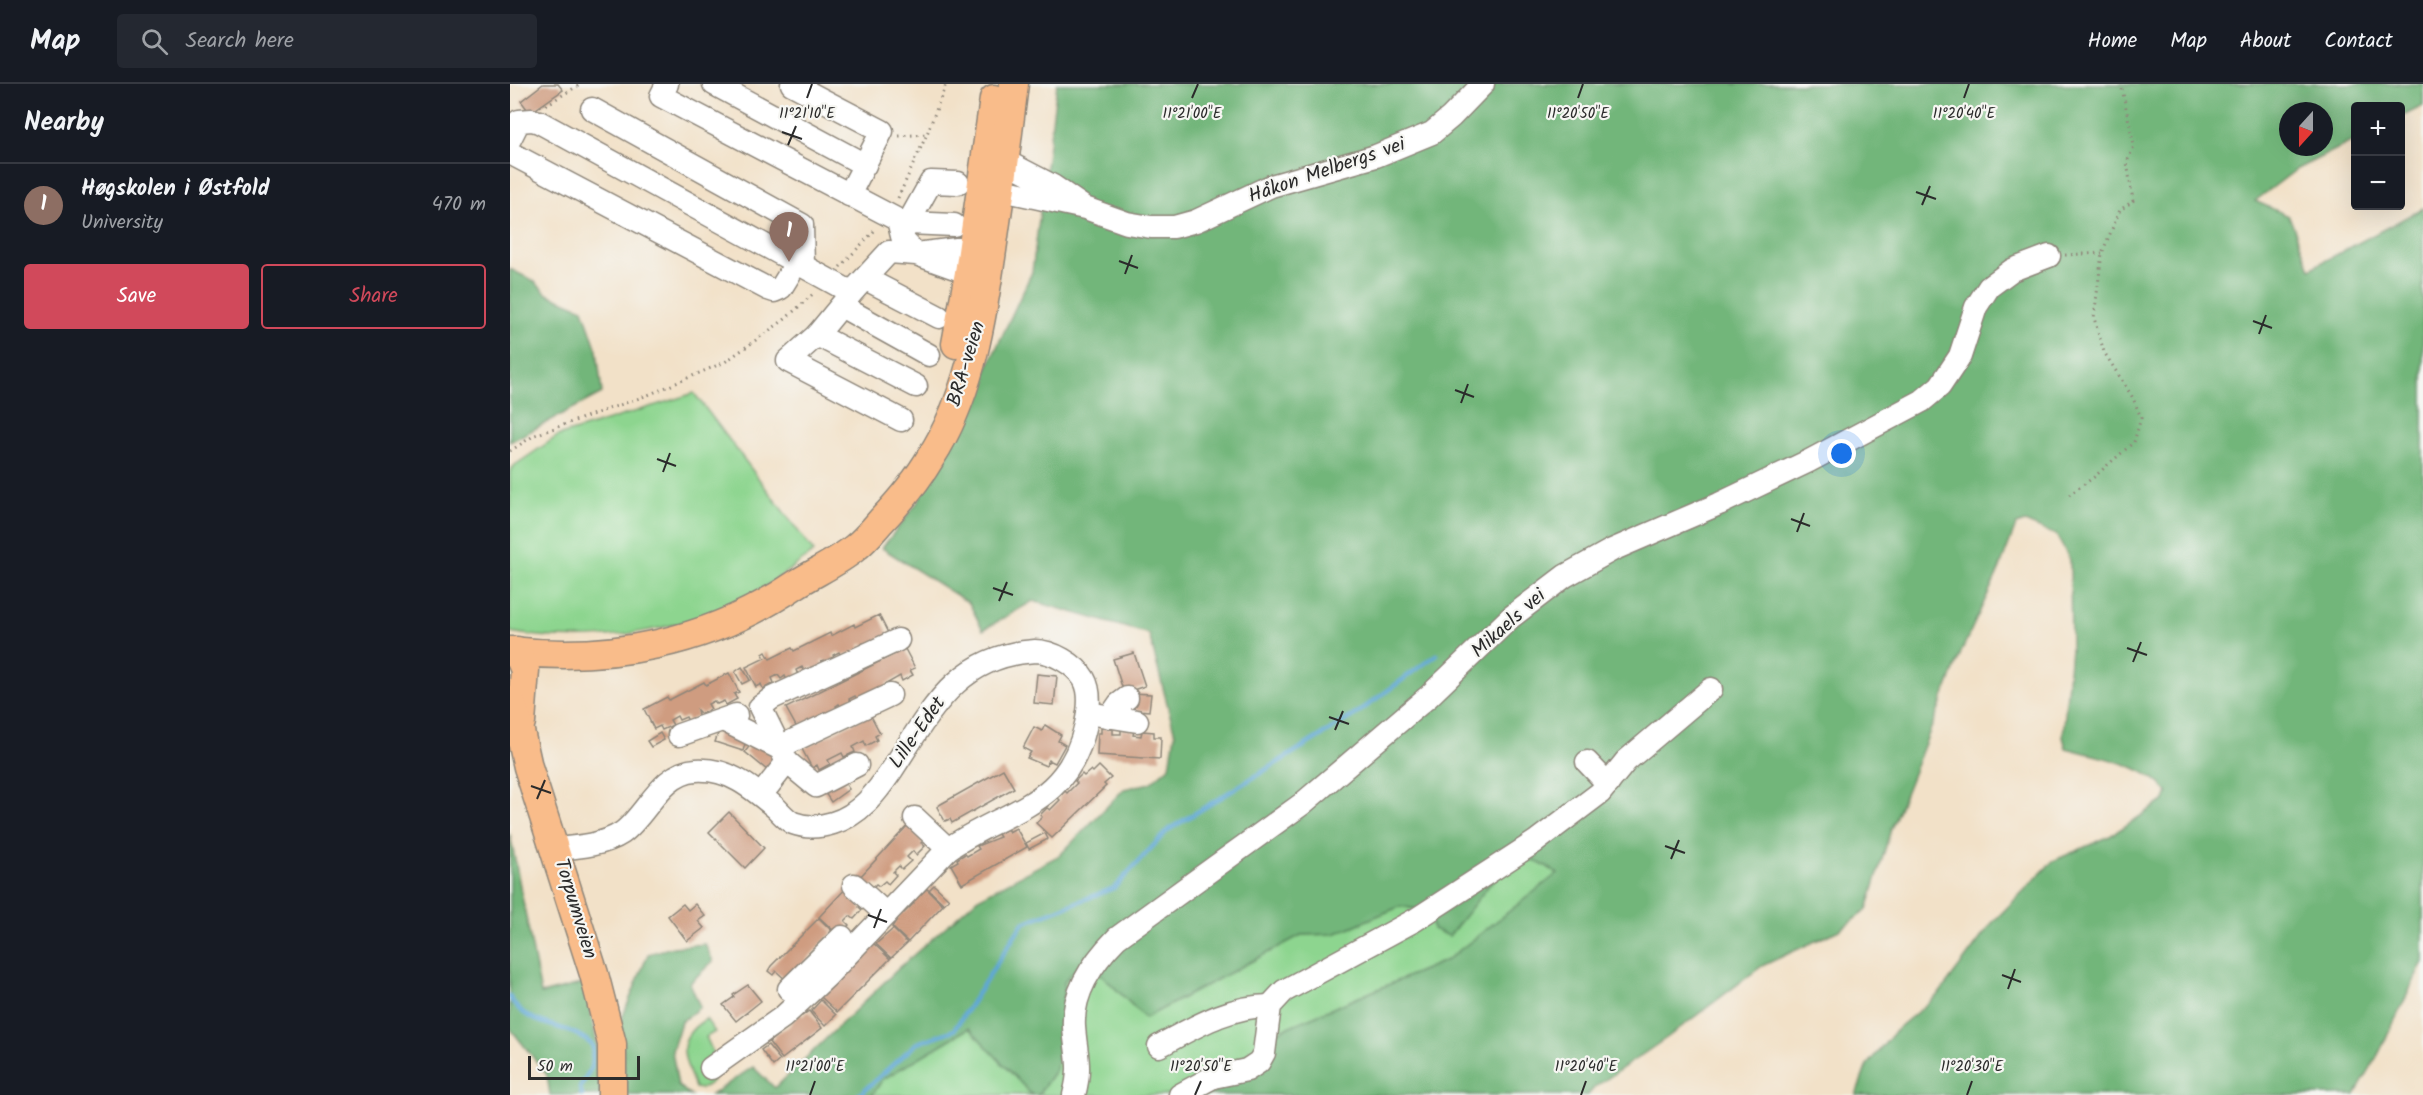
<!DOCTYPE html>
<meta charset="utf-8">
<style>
body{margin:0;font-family:Kalam,sans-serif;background:#242831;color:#f1f3f6}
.controls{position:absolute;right:18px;top:18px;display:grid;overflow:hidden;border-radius:6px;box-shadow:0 6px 24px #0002}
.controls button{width:54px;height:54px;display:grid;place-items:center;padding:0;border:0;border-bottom:2px solid #363941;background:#171b24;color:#f1f3f6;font:30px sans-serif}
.compass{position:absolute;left:1769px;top:18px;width:54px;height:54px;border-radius:50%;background:#171b24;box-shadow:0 6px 24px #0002;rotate:201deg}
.scale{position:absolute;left:18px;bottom:15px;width:112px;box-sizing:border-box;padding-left:6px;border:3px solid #2b2b2b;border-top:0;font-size:16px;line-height:21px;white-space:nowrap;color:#2b2b2b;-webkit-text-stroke:4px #f6f6f2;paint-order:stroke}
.you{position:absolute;left:1332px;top:370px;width:21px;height:21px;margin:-15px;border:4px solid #fff;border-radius:50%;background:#1a73e8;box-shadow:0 0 0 9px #1a73e833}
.badge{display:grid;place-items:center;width:39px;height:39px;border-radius:50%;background:#d1495b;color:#fff;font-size:20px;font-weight:700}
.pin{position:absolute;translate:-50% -50px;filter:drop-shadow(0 2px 3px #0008)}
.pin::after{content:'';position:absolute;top:32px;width:21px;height:18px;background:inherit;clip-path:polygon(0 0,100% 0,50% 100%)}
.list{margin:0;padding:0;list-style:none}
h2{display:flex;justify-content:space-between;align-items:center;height:78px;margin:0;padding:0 24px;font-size:26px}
h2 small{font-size:20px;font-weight:400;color:#9ea1a6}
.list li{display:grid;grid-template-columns:39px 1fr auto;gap:18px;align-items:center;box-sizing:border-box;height:84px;padding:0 24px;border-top:2px solid #363941}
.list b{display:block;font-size:22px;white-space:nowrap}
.list p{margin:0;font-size:20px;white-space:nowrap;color:#9ea1a6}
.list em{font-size:20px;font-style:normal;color:#9ea1a6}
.actions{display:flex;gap:12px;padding:18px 24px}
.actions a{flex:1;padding:14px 0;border:2px solid #d1495b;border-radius:6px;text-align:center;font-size:21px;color:#d1495b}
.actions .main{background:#d1495b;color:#fff}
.icon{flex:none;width:33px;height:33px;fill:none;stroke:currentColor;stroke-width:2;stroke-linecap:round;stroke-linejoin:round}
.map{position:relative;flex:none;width:1913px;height:1011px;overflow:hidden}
header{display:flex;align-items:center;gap:36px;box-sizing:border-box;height:84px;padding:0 30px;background:#171b24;border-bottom:2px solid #363941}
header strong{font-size:28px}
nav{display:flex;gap:33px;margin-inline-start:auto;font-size:21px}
.search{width:420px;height:54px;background:#242831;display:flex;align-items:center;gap:15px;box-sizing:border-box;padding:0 21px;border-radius:6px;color:#9ea1a6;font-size:22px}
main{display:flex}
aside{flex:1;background:#171b24}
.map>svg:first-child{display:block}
.green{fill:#8dd58f;stroke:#5c805d;stroke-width:1.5}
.forest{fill:#72b67a;stroke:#4e7052;stroke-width:1.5;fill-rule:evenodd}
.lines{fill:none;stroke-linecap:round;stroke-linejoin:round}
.stream{stroke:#5fa7d6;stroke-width:4.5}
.building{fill:#cf9c80}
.minor-casing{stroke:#8e867a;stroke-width:25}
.major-casing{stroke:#8e867a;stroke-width:31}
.path{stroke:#8e867a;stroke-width:3;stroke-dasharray:1.5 4.5;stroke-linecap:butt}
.minor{stroke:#fff;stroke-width:22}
.major{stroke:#f9bc8a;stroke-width:28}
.ticks{fill:none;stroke:#2b2b2b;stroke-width:2}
.labels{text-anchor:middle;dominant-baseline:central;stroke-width:4.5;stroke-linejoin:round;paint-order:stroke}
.street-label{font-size:20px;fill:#2b2b2b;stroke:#f6f6f2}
.ticks-label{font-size:15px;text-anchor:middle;fill:#2b2b2b;stroke:#f6f6f2;stroke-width:4.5;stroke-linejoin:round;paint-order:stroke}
</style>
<header>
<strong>Map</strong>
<div class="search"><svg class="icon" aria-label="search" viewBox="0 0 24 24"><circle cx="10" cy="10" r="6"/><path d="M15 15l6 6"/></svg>Search here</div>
<nav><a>Home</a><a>Map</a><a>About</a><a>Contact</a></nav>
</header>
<main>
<aside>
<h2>Nearby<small></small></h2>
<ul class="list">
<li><span class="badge" style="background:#8d6e63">1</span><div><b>Høgskolen i Østfold</b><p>University</p></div><em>470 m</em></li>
</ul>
<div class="actions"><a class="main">Save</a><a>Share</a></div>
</aside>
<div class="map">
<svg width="1913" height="1011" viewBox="0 0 1913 1011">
<rect width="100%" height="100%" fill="#f6f6f2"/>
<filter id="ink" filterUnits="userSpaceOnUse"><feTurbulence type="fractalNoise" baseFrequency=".0167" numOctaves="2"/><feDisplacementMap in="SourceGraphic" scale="12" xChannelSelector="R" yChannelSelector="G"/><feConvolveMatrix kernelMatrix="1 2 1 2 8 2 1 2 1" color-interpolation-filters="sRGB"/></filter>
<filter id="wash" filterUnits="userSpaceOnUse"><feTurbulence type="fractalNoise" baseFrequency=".008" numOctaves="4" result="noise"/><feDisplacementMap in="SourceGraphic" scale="24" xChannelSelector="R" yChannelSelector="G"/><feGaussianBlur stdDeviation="1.35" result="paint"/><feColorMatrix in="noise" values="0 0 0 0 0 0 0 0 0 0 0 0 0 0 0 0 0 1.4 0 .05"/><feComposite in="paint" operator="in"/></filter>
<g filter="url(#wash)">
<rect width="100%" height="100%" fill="#f2e1c8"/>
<g class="green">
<path d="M184 309 304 468C288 479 272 492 255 503 183 547 83 563 0 548V387L5 381 48 352Z"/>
<polygon points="1006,767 1049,789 937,876 771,946 680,1011 528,1011 546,985 554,898 575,874 635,934 791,851 824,850 891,822 920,828"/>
<path d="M196 935 205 948 196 953 203 968 202 976 194 982 203 997 191 1005 185 1004C174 973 163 955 196 935Z"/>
<polygon points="459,944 522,1011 362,1011 373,995"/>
</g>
<g class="forest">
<path d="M547 0H1913V22L1891 33 1890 22H1846L1845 56 1787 85 1745 117 1779 132 1800 185 1913 124V878L1869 969 1845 1011H1346L1357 981 1388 944 1429 910 1482 839 1543 777 1600 752 1655 716 1658 708C1634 679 1591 674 1556 664L1553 653 1561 565 1560 476 1546 451 1515 438 1506 441 1489 486 1452 566 1381 745 1357 826 1329 846 1252 882 1158 953 1085 1003 1078 1011H680L771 946 937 876 1048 789 1006 767 939 852 923 845 920 828 891 822 824 850 791 851 635 934 575 874 554 898 546 985 528 1011H522L459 944 373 995 362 1011H201L243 983 265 1004 390 883 468 814 550 771 614 705 640 699 660 682 665 650 639 550 523 517 473 546 459 519 372 464 407 419 442 359 522 188ZM1778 27H1814V63H1778Z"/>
<polygon points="0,185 24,197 37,210 73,225 87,266 92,309 0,358"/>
<polygon points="0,750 31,910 75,899 88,965 90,1011 40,1011 37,991 0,944"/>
<polygon points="195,860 203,877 180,899 190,923 171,938 162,967 168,1002 181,1011 116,1011 110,939 138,870 163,863"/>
</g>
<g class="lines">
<g class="stream">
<path d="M0 913C17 946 59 937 83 962L82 982 70 1004 72 1011"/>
<polyline points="349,1011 407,959 444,946 513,839 604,804 658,746 846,630 926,571"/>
</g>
</g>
<g id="blocks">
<g class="building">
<polygon points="33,0 48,0 53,6 20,29 11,17"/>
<polygon points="369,531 379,551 355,563 353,559 350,561 352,566 331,572 329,568 323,571 326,576 316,580 314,576 311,577 314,582 304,587 302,583 294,587 292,583 286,586 288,591 277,597 275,592 271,595 268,591 262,594 264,599 253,605 251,600 246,603 236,583 255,574 253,570 256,568 260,575 282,564 284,567 320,549 321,552 344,540 345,543"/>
<polygon points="395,565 405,584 400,586 403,591 392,597 390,592 376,600 378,604 347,616 345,612 339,615 341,619 331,625 329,620 326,622 329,627 319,632 316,628 287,644 276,624"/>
<polygon points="624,569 635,602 614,609 603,575"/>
<polygon points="232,583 240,596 232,600 225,588"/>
<polygon points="219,589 229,608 224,610 227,615 216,621 214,617 207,620 204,617 198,620 201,625 191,630 187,626 188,632 178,637 176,633 169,636 167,632 160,636 163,641 152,646 150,642 144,645 134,625 157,613 159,616 194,598 196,601"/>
<polygon points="527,590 547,592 544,621 524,619"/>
<polygon points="620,609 641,610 639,627 619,625"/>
<polygon points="360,630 370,649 365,652 367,656 356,662 354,657 343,663 345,668 334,673 332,669 318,676 320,680 309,686 307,681 302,684 292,665"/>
<polygon points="535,641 551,651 548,657 555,661 545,679 539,676 536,682 517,674 521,668 513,664 524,643 532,647"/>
<polygon points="210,644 237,653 233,667 205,658"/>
<polygon points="591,644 603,645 603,650 611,650 611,645 624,646 623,651 631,652 632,647 644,648 644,653 651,653 650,675 587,671 588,649 591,649"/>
<polygon points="150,649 154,656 141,663 137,657"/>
<polygon points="244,656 267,674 257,686 235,668"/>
<polygon points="589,682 601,694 594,700 596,702 542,754 526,739 532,733 530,731 537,724 540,726 550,716 548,714 555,707 557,709 567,699 565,697 572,690 574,692 581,686 583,688"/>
<polygon points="493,685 504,704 442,739 440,735 435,737 427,723 431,720"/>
<polygon points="331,693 339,705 321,718 313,706"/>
<polygon points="219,728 254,764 235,784 199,748"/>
<polygon points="398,741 413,757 411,759 415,762 406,771 403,767 397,773 401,777 392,785 389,782 383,788 386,791 378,800 375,797 369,802 366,800 361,805 349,794"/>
<polygon points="506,744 517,763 452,800 441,781 448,777 447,775 455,770 457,772 469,765 467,762 490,753 488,750 497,745 499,748"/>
<polygon points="535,749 538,755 519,765 516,759"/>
<polygon points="339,801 355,817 349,823 352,826 344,835 340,832 335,837 339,841 330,850 325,848 309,833"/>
<polygon points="424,801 439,815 434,820 419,806"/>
<polygon points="417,805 433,821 398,858 382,843 392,827 394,829 404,819 402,817"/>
<polygon points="173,820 178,826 185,820 195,832 188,837 194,844 177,857 158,832"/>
<polygon points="309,834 323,848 277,897 266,887 263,891 258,887 261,882"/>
<polygon points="383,845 397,859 381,874 366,860"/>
<polygon points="364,860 380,875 327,928 311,913 352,872 349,870"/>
<polygon points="238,901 251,917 226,937 213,921 224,913 223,911"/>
<polygon points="311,916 326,931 315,942 301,927"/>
<polygon points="299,927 312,944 272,975 259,958 265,953 263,951 278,943 290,929 292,932"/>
<polygon points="258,961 270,976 263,982 251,966"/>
</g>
</g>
</g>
<g filter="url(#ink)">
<use href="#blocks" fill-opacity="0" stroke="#8e867a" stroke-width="1.5"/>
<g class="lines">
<g class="minor-casing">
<g id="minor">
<polyline points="204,0 355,81"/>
<polyline points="282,0 372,47 339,111"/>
<polyline points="82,25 292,141 293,182"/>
<polyline points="0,55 9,37 22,36 29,38 335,205 344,206 379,168 406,170 447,165 462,165 480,180 459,189 406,170 393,156 388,136 151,12 157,0"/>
<polyline points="0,69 258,205 264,207 271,204 287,178"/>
<polyline points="575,124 543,102 495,77 472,88 492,106 575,124 617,139 641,143 664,143 686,137 761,102 866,72 922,49 941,33 973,0"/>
<polyline points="398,139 444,141"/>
<polyline points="392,150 421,98 448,99"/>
<polyline points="356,195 429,233"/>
<polyline points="344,206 307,251 278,277 391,336"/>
<polyline points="331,222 419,271"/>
<polyline points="307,251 406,302"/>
<polyline points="578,629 627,637"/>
<polyline points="600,633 609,620 617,614"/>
<polyline points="213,636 271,665 280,658 380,611"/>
<polyline points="169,651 226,631"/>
<polyline points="277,678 306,702 347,681"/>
<polyline points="1077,678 1098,700"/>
<polyline points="251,711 277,678 250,623 262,614 388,556"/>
<polyline points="405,734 438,765"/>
<path d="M46 765C67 763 94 761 112 749 137 731 151 688 186 686 219 684 242 704 266 724 271 729 277 736 283 739 296 744 310 743 323 739 350 731 367 708 382 686 420 628 447 571 525 567 542 567 565 580 574 595 581 607 579 626 576 640 558 723 497 724 438 765L317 892 273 933 201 984"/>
<polyline points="344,801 376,830"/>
<polyline points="279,905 332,853"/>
<path d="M649 962C685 943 718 922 760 922"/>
<path d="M564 1011C572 982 566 971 564 943 562 907 584 877 607 854L792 720 919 612 1000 534 1055 492 1102 466 1209 420 1299 377 1412 317 1430 302 1450 272 1466 223 1479 203 1502 186 1539 172"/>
<polyline points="670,1011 703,993 737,986 749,978 754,969 760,922 774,907 905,836 1025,758 1090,709 1116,677 1201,605"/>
</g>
</g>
<g class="major-casing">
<g id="major">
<polyline points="446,260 459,189 484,15"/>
<path d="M0 567C101 578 200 559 285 501 305 488 327 479 346 463 355 456 363 446 371 437 390 417 407 397 421 373 458 315 470 246 480 180 489 120 497 60 504 0"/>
<polyline points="7,567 15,586 11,638"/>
<polyline points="0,616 9,643 18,683 84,890 102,960 102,1011"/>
</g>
</g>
<g class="path">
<polyline points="36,21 71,0"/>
<polyline points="389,52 417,50"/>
<polyline points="388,114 417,50 436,0"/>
<polyline points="1555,171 1592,169"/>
<polyline points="330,183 367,144"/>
<polyline points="0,367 25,351 138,311 215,278 274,236 304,209"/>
<polyline points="1559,411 1584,393 1624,358 1631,334 1623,314 1594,268 1584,234 1592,169 1610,126 1623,117 1617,78 1624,62 1611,0"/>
</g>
<use href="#minor" class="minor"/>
<use href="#major" class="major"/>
</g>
</g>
<path class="ticks" d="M297 14 302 0M682 14 688 0M1068 14 1073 0M1454 14 1459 0M272 48 292 55M278 61 286 42M1406 108 1426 115M1412 121 1420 102M609 177 628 184M615 190 622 171M1743 237 1762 244M1749 250 1756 231M945 306 964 313M951 319 958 300M147 375 166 382M153 388 160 369M1281 435 1300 442M1287 448 1294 429M483 504 503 511M489 517 497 498M1617 564 1637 571M1623 578 1631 558M819 633 839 640M825 646 833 627M21 702 41 709M27 715 35 696M1155 762 1175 769M1161 775 1169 756M358 831 377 838M364 844 371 825M1492 891 1511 898M1498 905 1505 885M300 1011 305 997M685 1011 691 997M1071 1011 1076 997M1457 1011 1462 997"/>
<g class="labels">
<g class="street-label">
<text transform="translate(817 87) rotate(-19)">Håkon Melbergs vei</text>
<text transform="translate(457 280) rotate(-73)">BRA-veien</text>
<text transform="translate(999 540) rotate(-42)">Mikaels vei</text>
<text transform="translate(408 649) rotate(-55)">Lille-Edet</text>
<text transform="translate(65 825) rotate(73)">Torpumveien</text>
</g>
</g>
<g class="ticks-label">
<text x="297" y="34">11°21'10"E</text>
<text x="1068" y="34">11°20'50"E</text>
<text x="1454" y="34">11°20'40"E</text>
<text x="682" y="34">11°21'00"E</text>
<text x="305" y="987">11°21'00"E</text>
<text x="691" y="987">11°20'50"E</text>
<text x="1076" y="987">11°20'40"E</text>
<text x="1462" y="987">11°20'30"E</text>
</g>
</svg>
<div class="controls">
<button>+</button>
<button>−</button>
</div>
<svg class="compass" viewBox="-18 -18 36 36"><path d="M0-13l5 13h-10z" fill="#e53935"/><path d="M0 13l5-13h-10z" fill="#9ea1a6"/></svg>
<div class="scale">50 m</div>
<div class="you"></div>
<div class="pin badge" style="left:279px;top:178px;background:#8d6e63">1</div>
</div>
</main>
